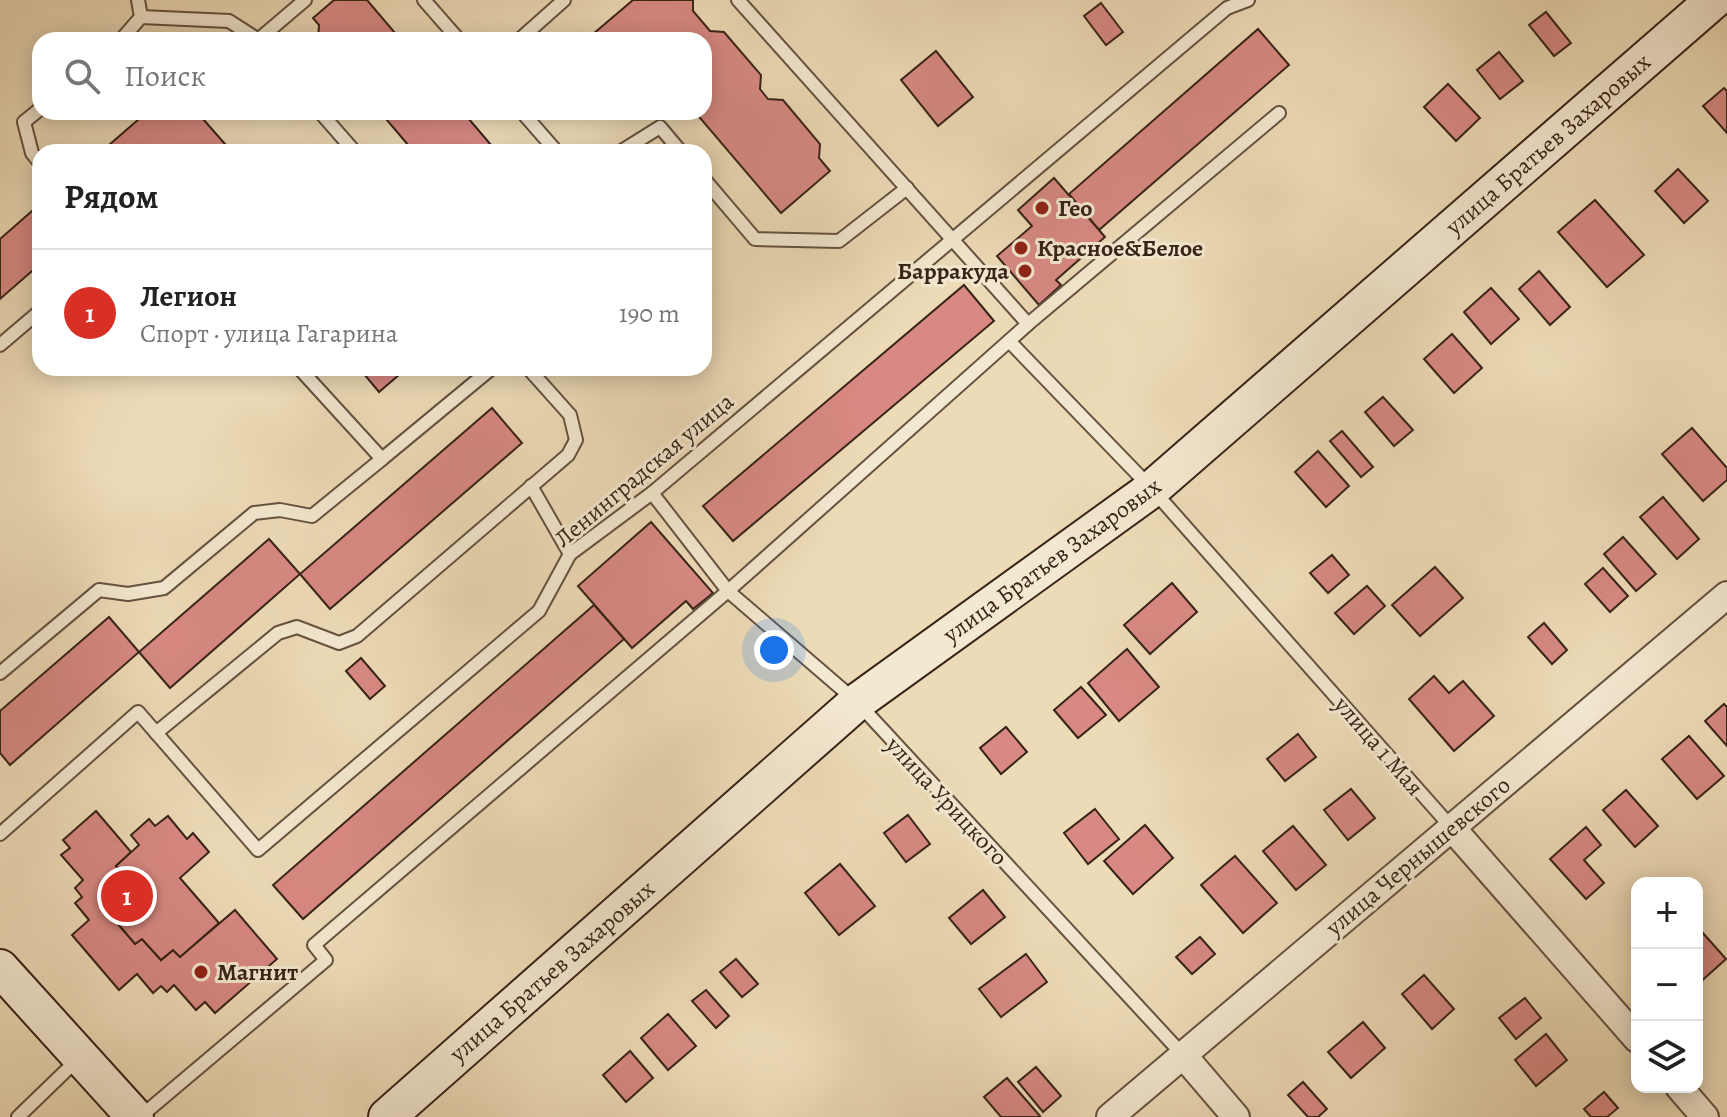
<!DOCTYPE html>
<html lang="ru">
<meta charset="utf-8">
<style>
body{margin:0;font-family:Alegreya,serif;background:#f6f6f6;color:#222}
.controls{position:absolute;right:24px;bottom:24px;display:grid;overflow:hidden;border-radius:16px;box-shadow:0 4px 20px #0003}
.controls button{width:72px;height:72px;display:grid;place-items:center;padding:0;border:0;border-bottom:2px solid #e0e0e0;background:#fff;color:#222;font:40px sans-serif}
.you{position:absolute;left:774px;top:650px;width:28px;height:28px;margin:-20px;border:6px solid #fff;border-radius:50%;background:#1a73e8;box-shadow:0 0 0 12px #1a73e833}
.badge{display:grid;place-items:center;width:52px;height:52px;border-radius:50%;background:#d93025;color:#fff;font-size:26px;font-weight:700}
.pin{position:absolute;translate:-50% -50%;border:4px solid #fff;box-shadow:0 2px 8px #0006}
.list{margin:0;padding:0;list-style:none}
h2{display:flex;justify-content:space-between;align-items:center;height:104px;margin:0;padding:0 32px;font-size:34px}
h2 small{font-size:26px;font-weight:400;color:#767676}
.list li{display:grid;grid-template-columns:52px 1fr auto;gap:24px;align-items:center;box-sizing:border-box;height:128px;padding:0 32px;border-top:2px solid #e0e0e0}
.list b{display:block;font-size:30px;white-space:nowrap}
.list p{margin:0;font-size:26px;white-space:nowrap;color:#767676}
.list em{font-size:26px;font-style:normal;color:#767676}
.icon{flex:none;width:44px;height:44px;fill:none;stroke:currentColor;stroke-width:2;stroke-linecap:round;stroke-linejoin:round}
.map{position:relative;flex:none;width:1727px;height:1117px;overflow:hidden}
.search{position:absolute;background:#fff;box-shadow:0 4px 20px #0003;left:32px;top:32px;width:680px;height:88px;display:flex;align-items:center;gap:20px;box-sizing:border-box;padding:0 28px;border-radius:24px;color:#767676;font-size:30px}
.panel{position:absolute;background:#fff;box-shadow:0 4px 20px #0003;left:32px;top:144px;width:680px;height:232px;border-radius:24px}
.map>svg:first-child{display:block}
.building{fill:#d88983;stroke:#382318;stroke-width:2}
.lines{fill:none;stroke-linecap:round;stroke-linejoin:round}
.lane-casing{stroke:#655140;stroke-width:16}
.street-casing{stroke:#655140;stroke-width:30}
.secondary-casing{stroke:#382318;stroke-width:40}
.lane{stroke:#f3e8d0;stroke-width:12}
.street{stroke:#f3e8d0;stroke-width:26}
.secondary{stroke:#f3e8d0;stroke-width:36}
.poi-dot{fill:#8f2418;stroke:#f3e8d0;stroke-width:3}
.labels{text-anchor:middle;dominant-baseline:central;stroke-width:6;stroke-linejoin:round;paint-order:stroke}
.street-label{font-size:24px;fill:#382318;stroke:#f3e8d0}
.poi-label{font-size:24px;font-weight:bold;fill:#382318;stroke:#f3e8d0;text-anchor:start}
</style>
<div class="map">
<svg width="1727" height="1117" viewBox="0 0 1727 1117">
<rect width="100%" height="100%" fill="#eddbb7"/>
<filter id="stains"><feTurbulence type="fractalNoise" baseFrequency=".0025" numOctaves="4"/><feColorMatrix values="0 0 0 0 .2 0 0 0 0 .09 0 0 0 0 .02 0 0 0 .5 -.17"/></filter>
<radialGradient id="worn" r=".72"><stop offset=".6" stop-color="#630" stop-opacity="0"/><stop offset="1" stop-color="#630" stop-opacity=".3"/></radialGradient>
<g class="building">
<polygon points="334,0 367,0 401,40 318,40 319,25 313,18"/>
<polygon points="633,0 693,0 693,11 710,31 724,32 761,75 760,89 768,99 783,100 820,144 819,158 830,171 781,213 695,112 704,112 704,40 586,40"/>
<polygon points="1101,3 1123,32 1106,45 1084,16"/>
<polygon points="1546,12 1571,43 1554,56 1529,25"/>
<polygon points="1258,29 1289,65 1099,230 1069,194"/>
<polygon points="936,51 973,97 938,126 901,80"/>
<polygon points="1499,52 1523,81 1500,99 1477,70"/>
<polygon points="1448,84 1480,118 1456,141 1424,107"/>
<polygon points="1724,88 1727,91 1727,133 1703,106"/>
<polygon points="147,112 197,112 232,152 101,152"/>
<polygon points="386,112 463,112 497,152 414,152 386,119"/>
<polygon points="1678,169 1708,201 1684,223 1655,191"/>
<polygon points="1054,178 1105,237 1056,280 1061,285 1039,305 997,256 1032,226 1018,210"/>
<polygon points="1595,200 1644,255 1607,287 1558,232"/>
<polygon points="40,204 40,264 0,299 0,239"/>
<polygon points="1539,271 1570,307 1550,325 1519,289"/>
<polygon points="964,285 994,321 733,541 703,506"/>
<polygon points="1491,288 1519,319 1491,344 1464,312"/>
<polygon points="1452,334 1482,368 1454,393 1424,359"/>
<polygon points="359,368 407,368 379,392"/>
<polygon points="1383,397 1413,430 1394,446 1365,412"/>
<polygon points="492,408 522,443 330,609 300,574"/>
<polygon points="1692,428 1727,468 1727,480 1703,501 1662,454"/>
<polygon points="1342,431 1373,467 1361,477 1330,441"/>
<polygon points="1318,451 1349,486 1326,507 1295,472"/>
<polygon points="1663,497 1699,539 1677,559 1640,517"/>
<polygon points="651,522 713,593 693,609 686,601 632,648 578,586"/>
<polygon points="1623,537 1656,574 1636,591 1604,554"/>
<polygon points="269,539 300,574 170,688 139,652"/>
<polygon points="1332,555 1349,575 1328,593 1310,573"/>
<polygon points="1435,567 1463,598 1420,636 1392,605"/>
<polygon points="1603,568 1628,596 1610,612 1585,584"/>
<polygon points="1172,583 1197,612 1150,654 1124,625"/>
<polygon points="1367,586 1385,606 1354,634 1335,613"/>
<polygon points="594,605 624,639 303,919 273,885"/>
<polygon points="109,617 139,652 10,765 0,753 0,711"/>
<polygon points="1544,623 1567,650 1552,664 1528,637"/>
<polygon points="1127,649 1159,687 1119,721 1088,683"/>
<polygon points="361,658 385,686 370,699 346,671"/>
<polygon points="1434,676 1449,693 1463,681 1494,716 1454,751 1409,699"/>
<polygon points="1081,687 1106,715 1078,738 1054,710"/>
<polygon points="1724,704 1727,707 1727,746 1705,721"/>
<polygon points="1006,727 1027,752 1001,774 980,748"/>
<polygon points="1298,734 1316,757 1285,781 1267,759"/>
<polygon points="1689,736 1724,776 1697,799 1662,759"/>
<polygon points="1351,789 1375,818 1348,840 1324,810"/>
<polygon points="1626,790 1658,826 1635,847 1603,810"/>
<polygon points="1095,809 1119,839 1088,864 1064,833"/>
<polygon points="96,811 131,852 116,866 134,886 140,881 152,896 119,925 135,944 142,939 161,960 173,950 180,957 235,910 277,959 215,1013 205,1002 196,1010 174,985 167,992 161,986 153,993 137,974 119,990 72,935 89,920 75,903 82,897 75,888 83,880 61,855 70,848 63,840"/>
<polygon points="908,815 930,844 906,862 884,833"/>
<polygon points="168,816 187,839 193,833 209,852 180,878 219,923 180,957 173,950 161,960 142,939 135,944 119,925 152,896 140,881 134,886 116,866 139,845 131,835 149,819 155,826"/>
<polygon points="1145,825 1173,858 1133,894 1104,861"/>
<polygon points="1293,826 1326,865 1296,890 1263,851"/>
<polygon points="1586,827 1601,845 1584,860 1604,883 1586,899 1550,859"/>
<polygon points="1235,856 1277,903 1243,933 1201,885"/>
<polygon points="840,864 875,906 839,935 805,893"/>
<polygon points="983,890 1005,917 971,944 949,918"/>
<polygon points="1702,932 1726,959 1697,985 1697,936"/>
<polygon points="1200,937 1215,954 1192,974 1176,957"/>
<polygon points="1026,954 1047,982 1001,1017 979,989"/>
<polygon points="736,959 758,984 742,997 720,972"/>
<polygon points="1424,975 1454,1009 1432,1029 1402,994"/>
<polygon points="706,990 729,1016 716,1028 692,1001"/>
<polygon points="1525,998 1541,1018 1516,1039 1499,1018"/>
<polygon points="668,1014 696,1046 668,1070 641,1038"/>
<polygon points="1363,1022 1385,1048 1351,1078 1328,1052"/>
<polygon points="1546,1034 1567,1060 1536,1086 1515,1060"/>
<polygon points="630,1051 653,1078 626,1102 603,1075"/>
<polygon points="1036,1067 1061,1096 1043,1112 1018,1082"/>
<polygon points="1007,1078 1040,1116 1038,1117 1001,1117 984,1097"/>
<polygon points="1303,1082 1327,1109 1318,1117 1308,1117 1288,1095"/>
<polygon points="1604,1092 1618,1108 1607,1117 1591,1117 1584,1109"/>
</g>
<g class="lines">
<g class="lane-casing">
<g id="lane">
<polyline points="424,0 459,40"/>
<polyline points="738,0 1028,324 1279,113"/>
<polyline points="141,17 229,21 257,39"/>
<polyline points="121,40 141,17 138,0"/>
<polyline points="258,40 305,0"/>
<polyline points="519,40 564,0"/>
<polyline points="40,109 24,122 32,153 40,163"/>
<polyline points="320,112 355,152"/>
<polyline points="522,112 557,152"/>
<polyline points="620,152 660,127 681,152"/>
<polyline points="704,179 755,239 839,241 907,188"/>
<polyline points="1009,341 1152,489 1452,828"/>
<polyline points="0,345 40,311"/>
<polyline points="299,368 382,459 492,368"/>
<polyline points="531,486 570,554"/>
<polyline points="652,493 728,591 857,702 1183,1055"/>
<polyline points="0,673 99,590 128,594 164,588 254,513 280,510 312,516 382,459"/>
<polyline points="156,733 278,633 297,627 339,643 357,636 568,455 576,440 570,415 528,368"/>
<polyline points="0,834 138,712 258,850 539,611 570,554 652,493 1227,8 1248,0"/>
<polyline points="18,1117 78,1059"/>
<polyline points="140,1117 326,960 314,945 728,591 1028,324"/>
</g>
</g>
<g class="street-casing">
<g id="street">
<polyline points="1452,828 1637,1039"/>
<polyline points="1183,1055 1236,1117"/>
<polyline points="1679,1087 1705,1117"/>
<polyline points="1110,1117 1727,595"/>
</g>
</g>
<g class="secondary-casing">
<g id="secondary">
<polyline points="0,968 135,1117"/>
<polyline points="387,1117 857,702 1152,489 1714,0"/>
</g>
</g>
<use href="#lane" class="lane"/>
<use href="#street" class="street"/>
<use href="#secondary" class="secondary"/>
</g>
<g class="poi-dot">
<circle cx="1042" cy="208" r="8"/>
<circle cx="1021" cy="248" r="8"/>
<circle cx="1025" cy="271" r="8"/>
<circle cx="201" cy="972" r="8"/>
</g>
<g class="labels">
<g class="street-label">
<text transform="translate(1548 144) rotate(-41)">улица Братьев Захаровых</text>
<text transform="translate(644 470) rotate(-40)">Ленинградская улица</text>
<text transform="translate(1052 560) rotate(-36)">улица Братьев Захаровых</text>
<text transform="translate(1379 746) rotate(49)">улица 1 Мая</text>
<text transform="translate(947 801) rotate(47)">улица Урицкого</text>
<text transform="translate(1418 856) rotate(-40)">улица Чернышевского</text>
<text transform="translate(552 971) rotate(-41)">улица Братьев Захаровых</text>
</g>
<g class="poi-label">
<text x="1058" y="208">Гео</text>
<text x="1037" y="248">Красное&amp;Белое</text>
<text x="1009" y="271" text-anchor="end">Барракуда</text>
<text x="217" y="972">Магнит</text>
</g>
</g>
<rect width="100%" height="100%" filter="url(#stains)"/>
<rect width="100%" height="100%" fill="url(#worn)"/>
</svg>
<div class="controls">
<button>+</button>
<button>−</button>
<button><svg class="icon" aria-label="layers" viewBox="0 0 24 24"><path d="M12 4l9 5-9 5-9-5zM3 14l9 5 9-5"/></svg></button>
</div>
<div class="you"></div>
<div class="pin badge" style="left:127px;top:896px">1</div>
<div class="search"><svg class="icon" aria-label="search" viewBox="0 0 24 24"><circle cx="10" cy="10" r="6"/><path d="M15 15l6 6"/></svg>Поиск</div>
<section class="panel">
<h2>Рядом<small></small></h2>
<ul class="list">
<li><span class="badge">1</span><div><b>Легион</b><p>Спорт · улица Гагарина</p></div><em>190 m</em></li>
</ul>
</section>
</div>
